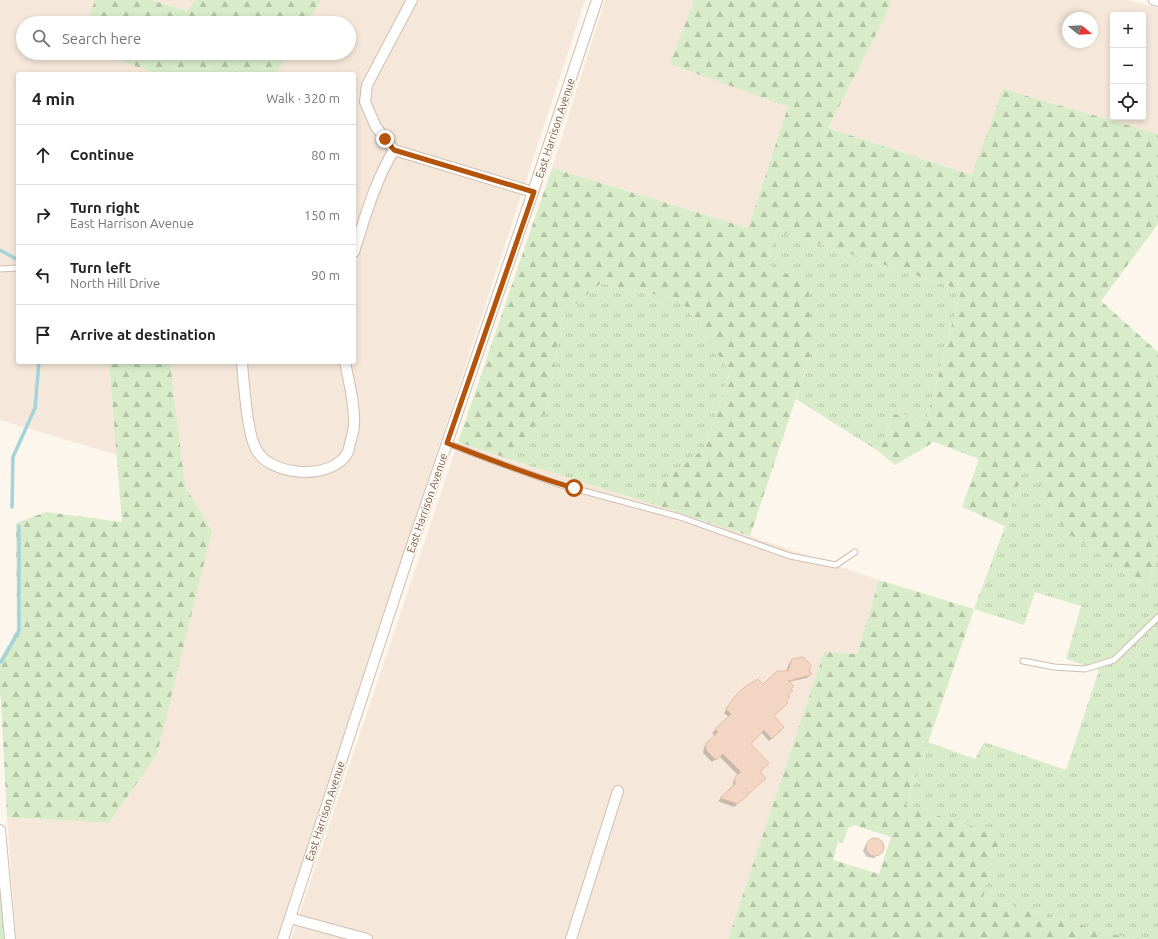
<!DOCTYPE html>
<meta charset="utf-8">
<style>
body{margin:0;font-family:Ubuntu,sans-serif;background:#f6f6f6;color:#222}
.controls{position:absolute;right:12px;top:12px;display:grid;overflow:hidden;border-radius:4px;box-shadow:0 2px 6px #0003}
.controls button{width:36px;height:36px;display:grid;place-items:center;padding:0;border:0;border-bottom:1px solid #e0e0e0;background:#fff;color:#222;font:20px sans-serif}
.compass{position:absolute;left:1062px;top:12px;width:36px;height:36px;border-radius:50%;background:#fff;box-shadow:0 2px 6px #0003;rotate:108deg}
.stop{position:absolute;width:12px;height:12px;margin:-9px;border:3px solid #b45309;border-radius:50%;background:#fff}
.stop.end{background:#b45309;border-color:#fff;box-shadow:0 1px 4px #0008}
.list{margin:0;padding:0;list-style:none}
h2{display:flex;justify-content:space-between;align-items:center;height:52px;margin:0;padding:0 16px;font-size:17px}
h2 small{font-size:13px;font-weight:400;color:#767676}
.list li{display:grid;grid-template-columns:26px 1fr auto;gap:12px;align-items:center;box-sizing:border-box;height:60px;padding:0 16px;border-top:1px solid #e0e0e0}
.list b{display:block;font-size:15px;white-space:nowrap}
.list p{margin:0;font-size:13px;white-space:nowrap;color:#767676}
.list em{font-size:13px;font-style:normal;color:#767676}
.icon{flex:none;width:22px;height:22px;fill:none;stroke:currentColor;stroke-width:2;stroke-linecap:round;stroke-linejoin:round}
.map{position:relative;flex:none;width:1158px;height:939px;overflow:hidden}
.search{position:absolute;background:#fff;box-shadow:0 2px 6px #0003;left:16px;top:16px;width:340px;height:44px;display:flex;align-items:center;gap:10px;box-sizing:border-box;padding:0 14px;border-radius:22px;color:#767676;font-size:15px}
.panel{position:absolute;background:#fff;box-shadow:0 2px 6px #0003;left:16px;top:72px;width:340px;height:292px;border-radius:4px}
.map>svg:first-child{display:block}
.residential{fill:#f5e8da;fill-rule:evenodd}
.grass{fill:url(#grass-tufts)}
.forest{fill:url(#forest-firs);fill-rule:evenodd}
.shadow{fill:#0003}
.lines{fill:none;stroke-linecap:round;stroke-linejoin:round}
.stream{stroke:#a5d3da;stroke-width:3.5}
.building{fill:#f3d5c3;stroke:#e6bba3}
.lane-casing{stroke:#d1beb0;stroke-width:7}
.street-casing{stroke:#d1beb0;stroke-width:12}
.lane{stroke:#fff;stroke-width:5}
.street{stroke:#fff;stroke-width:10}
.route{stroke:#b45309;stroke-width:5}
.labels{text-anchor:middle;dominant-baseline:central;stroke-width:3;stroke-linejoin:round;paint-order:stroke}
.street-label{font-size:11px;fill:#7a5c4d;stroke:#fffaf3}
</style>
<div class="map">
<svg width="1158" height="939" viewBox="0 0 1158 939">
<defs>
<pattern id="grass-tufts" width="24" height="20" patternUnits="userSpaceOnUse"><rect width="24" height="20" fill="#d8ecc9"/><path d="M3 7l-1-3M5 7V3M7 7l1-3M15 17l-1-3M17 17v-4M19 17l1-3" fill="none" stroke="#b4c2a5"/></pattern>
<pattern id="forest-firs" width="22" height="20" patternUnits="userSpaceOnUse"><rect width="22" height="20" fill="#d8ecc9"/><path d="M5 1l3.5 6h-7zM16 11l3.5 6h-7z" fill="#b4c2a5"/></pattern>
</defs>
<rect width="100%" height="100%" fill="#fdf6ec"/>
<g class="residential">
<polygon points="0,0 95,0 87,23 23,23 23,53 98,53 152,72 152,74 18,74 18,362 109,362 117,455 0,420"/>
<polygon points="151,0 195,0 187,11"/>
<polygon points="321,0 585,0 278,939 16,939 7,817 109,823 212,531 185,486 170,362 354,362 354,74 276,74 289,53 349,53 349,23 307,23"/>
<polygon points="605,0 694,0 671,64 788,107 748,228 552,168"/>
<path d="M891 0H1127L1158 8V134L1003 89 973 175 828 128 885 17ZM1113 15H1143V117H1113ZM1068 18H1092V42H1068Z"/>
<polygon points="458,442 750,536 879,580 857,654 824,652 728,939 291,939"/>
</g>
<g class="grass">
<polygon points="777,230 961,290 927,418 894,414 878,451 796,399 813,347 767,264"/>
<polygon points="601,283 681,300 730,371 705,448 661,483 655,505 506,458 546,412 563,315"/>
<polygon points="1027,459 1065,531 1147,586 1158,556 1158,939 1130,939 983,897 906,806 928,742 975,759 984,742 1066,770 1099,670 1066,659 1081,606 1035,592 1024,625 974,609 1005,526"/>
</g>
<g class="forest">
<polygon points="95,0 151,0 187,11 195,0 321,0 307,23 87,23"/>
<polygon points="694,0 891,0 885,17 828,128 972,175 1003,89 1158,134 1158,224 1101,301 1158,352 1158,556 1147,586 1065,531 1027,459 1005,526 962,507 979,459 934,442 895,465 878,451 894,414 927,418 961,290 777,230 767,264 808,284 813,347 750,536 655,505 661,483 705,448 730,372 681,300 601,283 563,315 546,412 506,458 458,442 552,168 748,228 788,107 670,64"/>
<polygon points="98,53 289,53 276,74 152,74 152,72"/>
<polygon points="109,362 170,362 185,486 212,531 157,754 109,823 7,817 1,700 0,694 0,659 17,630 16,523 46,512 122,522"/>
<path d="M879 580 974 609 906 806 1001 835 983 897 1130 939H728L824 652 857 654ZM854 825 891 837 879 874 833 860 838 842 843 843 848 828Z"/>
<polygon points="0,883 4,939 0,939"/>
</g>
<g class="shadow">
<polygon points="792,660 810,675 807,678 788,682 790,689 773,716 783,727 769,741 761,732 750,744 758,772 764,778 734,807 718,801 733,788 733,781 739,776 719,756 712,762 703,753 704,747 715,736 712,733 729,717 724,713 732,701 786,672 789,663"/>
<polygon points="873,840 878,840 882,844 882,849 874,858 867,857 863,851 865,846"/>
</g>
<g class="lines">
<g class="stream">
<polyline points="0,250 18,260"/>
<polyline points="12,507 13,457 35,408 39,362"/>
<polyline points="1,662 19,631 19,526"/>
</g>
</g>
<g class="building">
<polygon points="803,657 811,665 809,672 811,672 811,675 788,681 794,686 791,689 793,691 788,695 790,697 786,701 788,703 774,716 784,727 772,739 764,730 751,744 769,763 760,772 766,778 738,804 720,798 735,784 735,777 741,772 723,754 716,760 706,750 706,743 718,732 715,729 731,714 726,709 735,696 746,686 758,679 763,684 777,671 788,671 792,659"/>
<circle cx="875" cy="847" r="9"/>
</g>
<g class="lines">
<g class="lane-casing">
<g id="lane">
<polyline points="0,269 18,268"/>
<polyline points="447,443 488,459 558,484 680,517 790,556 836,565 855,552"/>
<polyline points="1023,661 1054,667 1085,669 1114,660 1158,617"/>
</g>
</g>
<g class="street-casing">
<g id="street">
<polyline points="412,0 367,85 365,102 376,127 394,150 533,192"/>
<polyline points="1154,0 1158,1"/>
<path d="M354 252C365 217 375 181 394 150"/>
<path d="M242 362C243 379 245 396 247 413 249 425 250 438 256 449 270 477 333 481 348 452 349 448 350 443 351 440 352 435 354 430 354 425 355 404 349 383 345 362"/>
<polyline points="0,830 10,939"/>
<polyline points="290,918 367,939"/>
<polyline points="283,939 408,557 533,192 597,0"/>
<polyline points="571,939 618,791"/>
</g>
</g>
<use href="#lane" class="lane"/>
<use href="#street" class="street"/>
</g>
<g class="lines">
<path class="route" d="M385 139 394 150 534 192 447 443C489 459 531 476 574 488"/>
</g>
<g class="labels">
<g class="street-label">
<text transform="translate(555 128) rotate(-72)">East Harrison Avenue</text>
<text transform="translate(427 503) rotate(-71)">East Harrison Avenue</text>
<text transform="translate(325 811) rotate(-72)">East Harrison Avenue</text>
</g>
</g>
</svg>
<div class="controls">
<button>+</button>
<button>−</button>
<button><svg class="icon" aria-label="locate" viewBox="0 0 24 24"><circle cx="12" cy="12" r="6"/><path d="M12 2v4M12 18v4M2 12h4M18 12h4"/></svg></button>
</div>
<svg class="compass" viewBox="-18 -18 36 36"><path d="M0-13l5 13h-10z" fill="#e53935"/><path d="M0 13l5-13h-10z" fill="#767676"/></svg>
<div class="stop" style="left:574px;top:488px"></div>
<div class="stop end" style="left:385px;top:139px"></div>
<div class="search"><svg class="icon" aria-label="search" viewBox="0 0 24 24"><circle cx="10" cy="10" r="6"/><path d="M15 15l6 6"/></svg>Search here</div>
<section class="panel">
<h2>4 min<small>Walk · 320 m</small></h2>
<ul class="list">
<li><svg class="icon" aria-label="ahead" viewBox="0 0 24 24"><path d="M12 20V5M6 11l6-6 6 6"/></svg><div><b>Continue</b></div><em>80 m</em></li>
<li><svg class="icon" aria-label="right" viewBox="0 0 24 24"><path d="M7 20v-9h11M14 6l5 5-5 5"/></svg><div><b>Turn right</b><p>East Harrison Avenue</p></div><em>150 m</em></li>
<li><svg class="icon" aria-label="left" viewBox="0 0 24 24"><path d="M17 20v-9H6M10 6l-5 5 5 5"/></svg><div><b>Turn left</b><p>North Hill Drive</p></div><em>90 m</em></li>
<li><svg class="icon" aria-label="arrive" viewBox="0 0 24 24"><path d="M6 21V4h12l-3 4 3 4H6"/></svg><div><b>Arrive at destination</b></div></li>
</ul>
</section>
</div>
